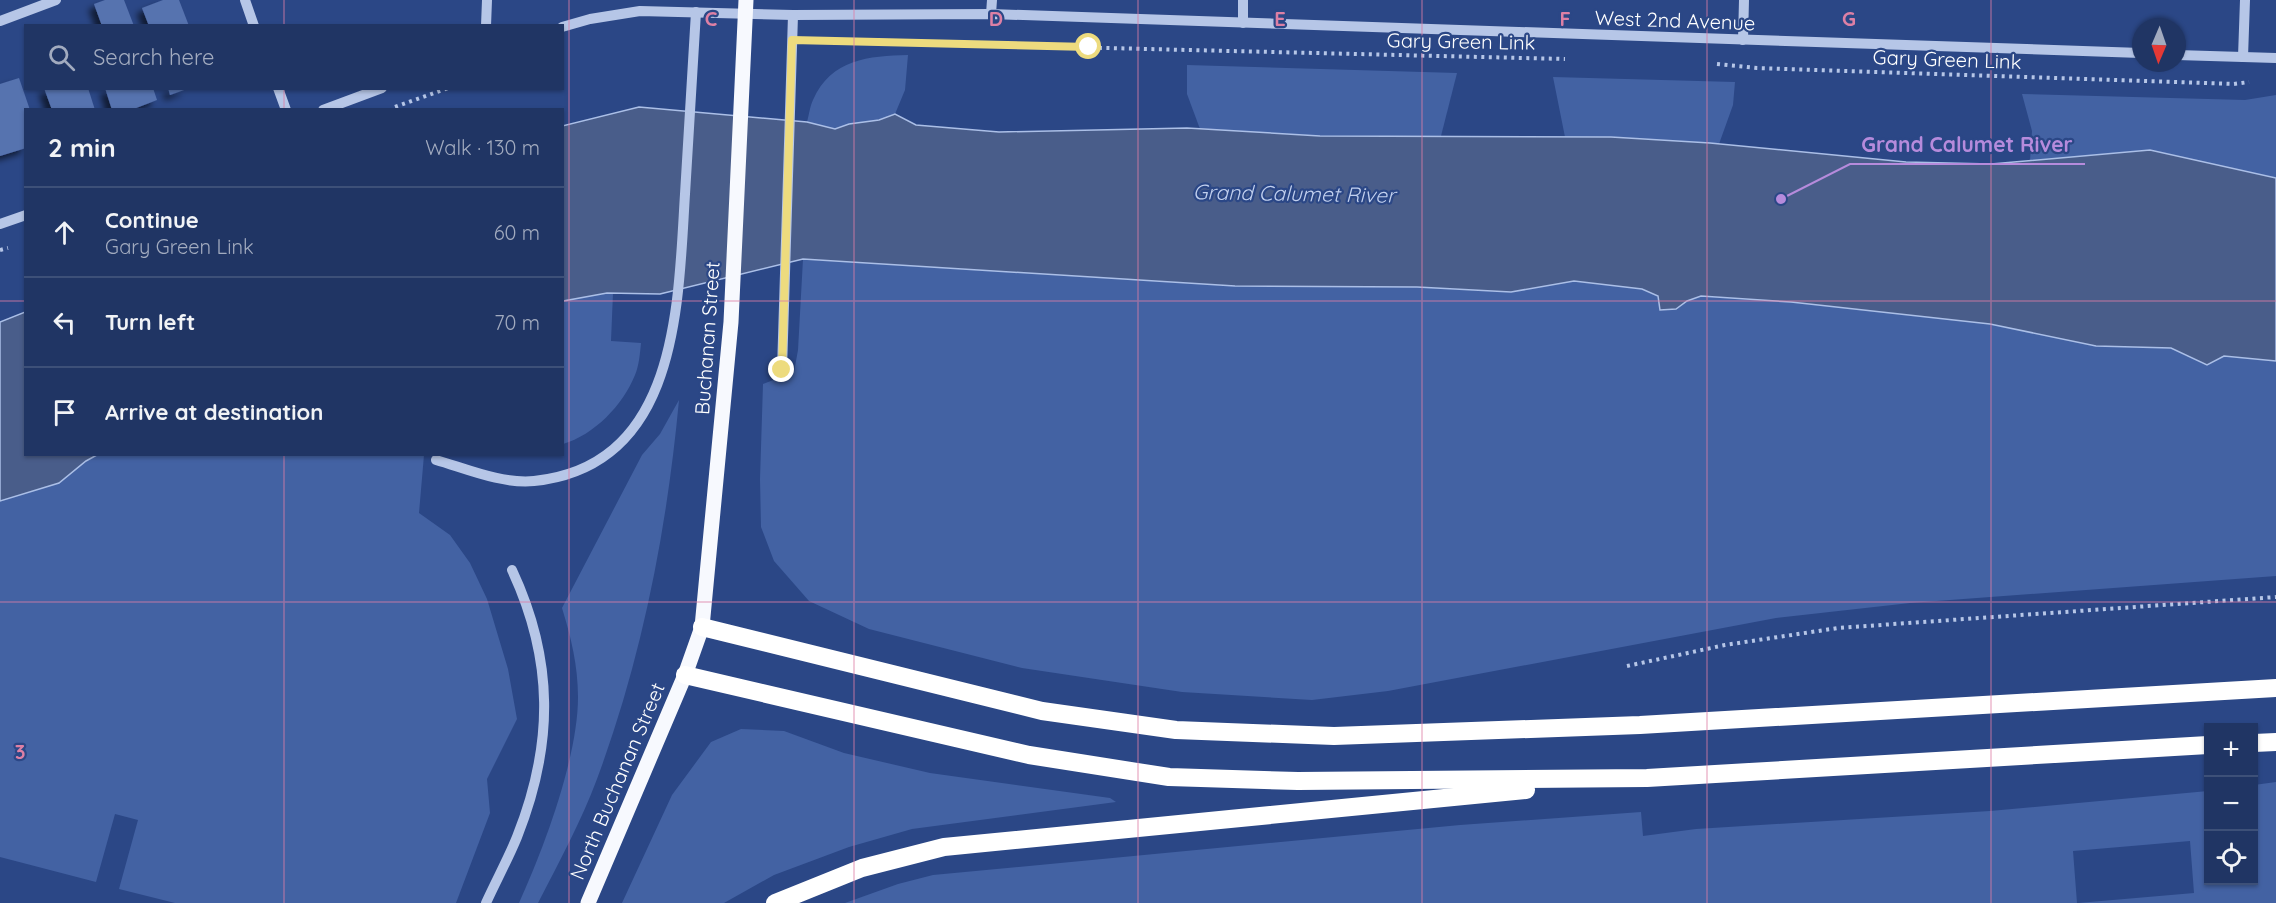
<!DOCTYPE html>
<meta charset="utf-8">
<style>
body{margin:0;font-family:Quicksand,sans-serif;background:#2d406d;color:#f1f3f6}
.controls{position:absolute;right:18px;bottom:18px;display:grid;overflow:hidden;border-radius:0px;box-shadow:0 2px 4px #0004}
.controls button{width:54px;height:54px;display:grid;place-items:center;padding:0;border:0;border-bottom:2px solid #3d5078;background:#203564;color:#f1f3f6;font:30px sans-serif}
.compass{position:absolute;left:2132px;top:18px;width:54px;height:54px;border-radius:50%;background:#203564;box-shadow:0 2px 4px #0004;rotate:182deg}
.stop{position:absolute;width:18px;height:18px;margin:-14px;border:4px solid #eddb7e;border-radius:50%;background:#fff}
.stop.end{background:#eddb7e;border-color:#fff;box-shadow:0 2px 6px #0008}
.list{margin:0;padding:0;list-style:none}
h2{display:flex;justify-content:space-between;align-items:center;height:78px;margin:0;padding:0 24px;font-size:26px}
h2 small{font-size:20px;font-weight:400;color:#a2abbf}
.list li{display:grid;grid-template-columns:39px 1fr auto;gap:18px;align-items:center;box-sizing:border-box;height:90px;padding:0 24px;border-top:2px solid #3d5078}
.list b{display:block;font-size:22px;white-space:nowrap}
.list p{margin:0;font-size:20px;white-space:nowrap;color:#a2abbf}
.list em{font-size:20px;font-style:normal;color:#a2abbf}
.icon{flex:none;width:33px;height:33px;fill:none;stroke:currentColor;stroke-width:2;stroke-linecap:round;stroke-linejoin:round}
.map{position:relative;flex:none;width:2276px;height:903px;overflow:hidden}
.search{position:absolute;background:#203564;box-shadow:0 2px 4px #0004;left:24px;top:24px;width:540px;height:66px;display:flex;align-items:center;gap:15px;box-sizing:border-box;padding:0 21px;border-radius:0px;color:#a2abbf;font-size:22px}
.panel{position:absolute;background:#203564;box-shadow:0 2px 4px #0004;left:24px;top:108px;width:540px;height:348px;border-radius:0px}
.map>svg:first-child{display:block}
.green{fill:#4362a3}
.water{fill:#495d8a;stroke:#abbfe7;stroke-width:1.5}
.building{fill:#5773af;filter:url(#shadow)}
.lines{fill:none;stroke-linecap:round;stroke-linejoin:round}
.path{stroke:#b6c6e7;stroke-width:4;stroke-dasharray:3 4.5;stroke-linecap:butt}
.minor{stroke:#b6c6e7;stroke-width:10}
.major{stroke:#f7f9fe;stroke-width:15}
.highway{stroke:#fff;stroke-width:18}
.route{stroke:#eddb7e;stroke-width:8}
.grid{fill:none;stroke:#dd80a5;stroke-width:1.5;stroke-opacity:0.55}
.labels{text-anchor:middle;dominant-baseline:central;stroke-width:4.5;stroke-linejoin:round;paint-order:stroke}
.street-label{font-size:20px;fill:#fff;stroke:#2b4786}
.water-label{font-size:21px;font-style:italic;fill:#c2d0ee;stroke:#2b4786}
.grid-label{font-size:20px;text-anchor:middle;font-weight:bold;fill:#dd80a5;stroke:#2b4786;stroke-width:4.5;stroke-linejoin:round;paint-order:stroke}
.leader{fill:none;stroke:#b68bdc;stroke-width:2}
.callout-dot{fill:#b68bdc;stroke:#2b4786;stroke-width:2}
.callout-label{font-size:21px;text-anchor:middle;font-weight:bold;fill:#b68bdc;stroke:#2b4786;stroke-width:4.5;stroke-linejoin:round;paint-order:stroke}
</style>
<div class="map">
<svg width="2276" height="903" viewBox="0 0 2276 903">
<defs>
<filter id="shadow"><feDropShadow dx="-5.5" dy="5.5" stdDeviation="3" flood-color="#0009"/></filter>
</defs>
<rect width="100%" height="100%" fill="#2b4786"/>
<g class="green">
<path d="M908 55 905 90 895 114 879 120 849 124 835 129 807 122C809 115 810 106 813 100 831 59 869 56 908 55Z"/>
<polygon points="1187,65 1457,73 1441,136 1320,136 1200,129 1187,94"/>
<polygon points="1553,77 1735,82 1733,105 1719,144 1611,137 1565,137"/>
<polygon points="2022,94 2245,100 2276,95 2276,178 2150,150 2030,161 2032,131"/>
<polygon points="803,259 1235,286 1417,287 1511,292 1574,281 1642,289 1658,296 1660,310 1675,309 1687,301 1701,296 1791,302 1990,324 2096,346 2171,348 2207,364 2224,356 2276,361 2276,576 1910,603 1776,618 1388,691 1312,700 1182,692 1022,668 869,629 809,601 774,561 761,527 760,479 763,384 794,372 798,350"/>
<path d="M607 293H613L611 341 641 343C640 353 639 366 635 375 623 405 594 435 563 444V301Z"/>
<path d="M679 400C667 529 642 658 597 779 581 822 559 862 538 903H519C544 848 578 757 578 697 578 666 571 637 562 608L642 455 660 434Z"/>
<polygon points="97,455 424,455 419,513 450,535 470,563 487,599 508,669 517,719 487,779 490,813 456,903 175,903 119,889 138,820 115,814 96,882 0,857 0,501 59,483 86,461"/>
<polygon points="741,729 784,731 844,753 930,773 1110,798 1116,802 912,829 849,847 774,875 724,903 622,903 672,795 711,742"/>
<polygon points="2276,782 2276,903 2078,903 2194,893 2190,841 2073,851 2077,903 845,903 898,884 933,875 1460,825 1641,812 1643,836 1696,829 1990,811 2208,791 2208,880 2254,880 2254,785"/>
</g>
<g class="water">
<polygon points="639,107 807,122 835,129 849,124 879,120 895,114 916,125 999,132 1187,128 1320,136 1611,137 1710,143 1906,162 1991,164 2150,150 2276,178 2276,361 2224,356 2207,365 2171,348 2096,346 1990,324 1791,302 1701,296 1687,301 1676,309 1660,310 1658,296 1642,289 1574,281 1511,292 1417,287 1235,286 803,259 660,294 607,293 563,301 562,126"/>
<polygon points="25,312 26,454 97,455 86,461 59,483 0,501 0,322"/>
</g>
<g class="building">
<polygon points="105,0 124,0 134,26 102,26 94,4"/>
<polygon points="163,0 179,0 189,26 149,26 142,8"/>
<polygon points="19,78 30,110 26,110 26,148 0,156 0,84"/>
<polygon points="44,88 88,88 95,110 52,110"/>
<polygon points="105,88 153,88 157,100 131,110 112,110"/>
<polygon points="168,88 187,88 187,89 170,95"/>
</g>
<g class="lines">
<g class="path">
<polyline points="814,41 1565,59"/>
<polyline points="1717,64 1757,68 2234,84 2249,82"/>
<polyline points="395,107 448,88"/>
<polyline points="0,250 8,248"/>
<polyline points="1627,666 1725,645 1838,628 2276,597"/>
</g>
<g class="minor">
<polyline points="245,0 254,26"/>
<polyline points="991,14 992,0"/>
<polyline points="0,21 56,0"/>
<polyline points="1243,23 1243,0"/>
<polyline points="486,26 487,0"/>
<polyline points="562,27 590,19 640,11 793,15 991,14 2141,53"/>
<polyline points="1743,40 1744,0"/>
<polyline points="2177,55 2276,58"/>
<polyline points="2243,57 2245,0"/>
<polyline points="278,88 286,110"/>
<polyline points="323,110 382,88"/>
<polyline points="0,224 26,215"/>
<polyline points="782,370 793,15"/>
<path d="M436 460C467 469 501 484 534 481 679 466 678 305 685 194 689 133 692 73 696 12"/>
<path d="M486 903C496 881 508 859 517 837 554 744 554 660 512 570"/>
</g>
<polyline class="major" points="588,903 685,675 702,627 731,322 746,0"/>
<g class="highway">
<polyline points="702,627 1042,711 1176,730 1334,736 1640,725 2276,688"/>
<polyline points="685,675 1029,755 1169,777 1298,781 1647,778 2208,745"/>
<polyline points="2254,743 2276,742"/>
<polyline points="775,903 862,868 944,847 1526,790"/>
</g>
</g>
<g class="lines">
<polyline class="route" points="782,370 792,40 1089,47"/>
</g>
<path class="grid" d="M284 0V26M569 0V903M854 0V903M1138 0V903M1422 0V903M1707 0V903M1991 0V903M284 88V110M0 301H26M562 301H2276M284 454V903M0 602H2276"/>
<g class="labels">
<g class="street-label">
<text transform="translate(1675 20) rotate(2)">West 2nd Avenue</text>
<text transform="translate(1461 41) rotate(1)">Gary Green Link</text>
<text transform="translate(1947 59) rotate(2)">Gary Green Link</text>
<text transform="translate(707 338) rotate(-86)">Buchanan Street</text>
<text transform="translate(617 781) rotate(-67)">North Buchanan Street</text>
</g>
<g class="water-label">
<text transform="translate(1294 193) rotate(1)">Grand Calumet River</text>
</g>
</g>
<g class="grid-label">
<text x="711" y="26">C</text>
<text x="996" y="26">D</text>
<text x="1280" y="26">E</text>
<text x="1565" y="26">F</text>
<text x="1849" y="26">G</text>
<text x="20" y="759">3</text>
</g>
<path class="leader" d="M1781 199L1850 164H2085"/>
<circle class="callout-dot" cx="1781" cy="199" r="6"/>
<g class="callout-label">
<text x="1967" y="152">Grand Calumet River</text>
</g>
</svg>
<div class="controls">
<button>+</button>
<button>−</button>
<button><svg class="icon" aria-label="locate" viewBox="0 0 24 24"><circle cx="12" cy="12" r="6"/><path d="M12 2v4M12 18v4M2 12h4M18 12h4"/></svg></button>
</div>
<svg class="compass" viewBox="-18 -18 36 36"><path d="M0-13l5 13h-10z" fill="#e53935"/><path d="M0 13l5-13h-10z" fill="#a2abbf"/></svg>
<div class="stop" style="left:1089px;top:47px"></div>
<div class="stop end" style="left:782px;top:370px"></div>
<div class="search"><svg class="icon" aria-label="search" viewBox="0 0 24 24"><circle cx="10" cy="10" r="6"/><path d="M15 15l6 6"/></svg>Search here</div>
<section class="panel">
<h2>2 min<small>Walk · 130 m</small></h2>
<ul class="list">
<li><svg class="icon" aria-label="ahead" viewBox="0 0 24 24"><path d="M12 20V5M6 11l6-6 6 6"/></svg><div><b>Continue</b><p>Gary Green Link</p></div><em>60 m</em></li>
<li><svg class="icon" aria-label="left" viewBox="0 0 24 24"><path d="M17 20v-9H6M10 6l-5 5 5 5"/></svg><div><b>Turn left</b></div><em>70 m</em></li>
<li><svg class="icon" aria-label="arrive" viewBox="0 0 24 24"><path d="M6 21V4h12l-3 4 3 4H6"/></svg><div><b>Arrive at destination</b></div></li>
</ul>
</section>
</div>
